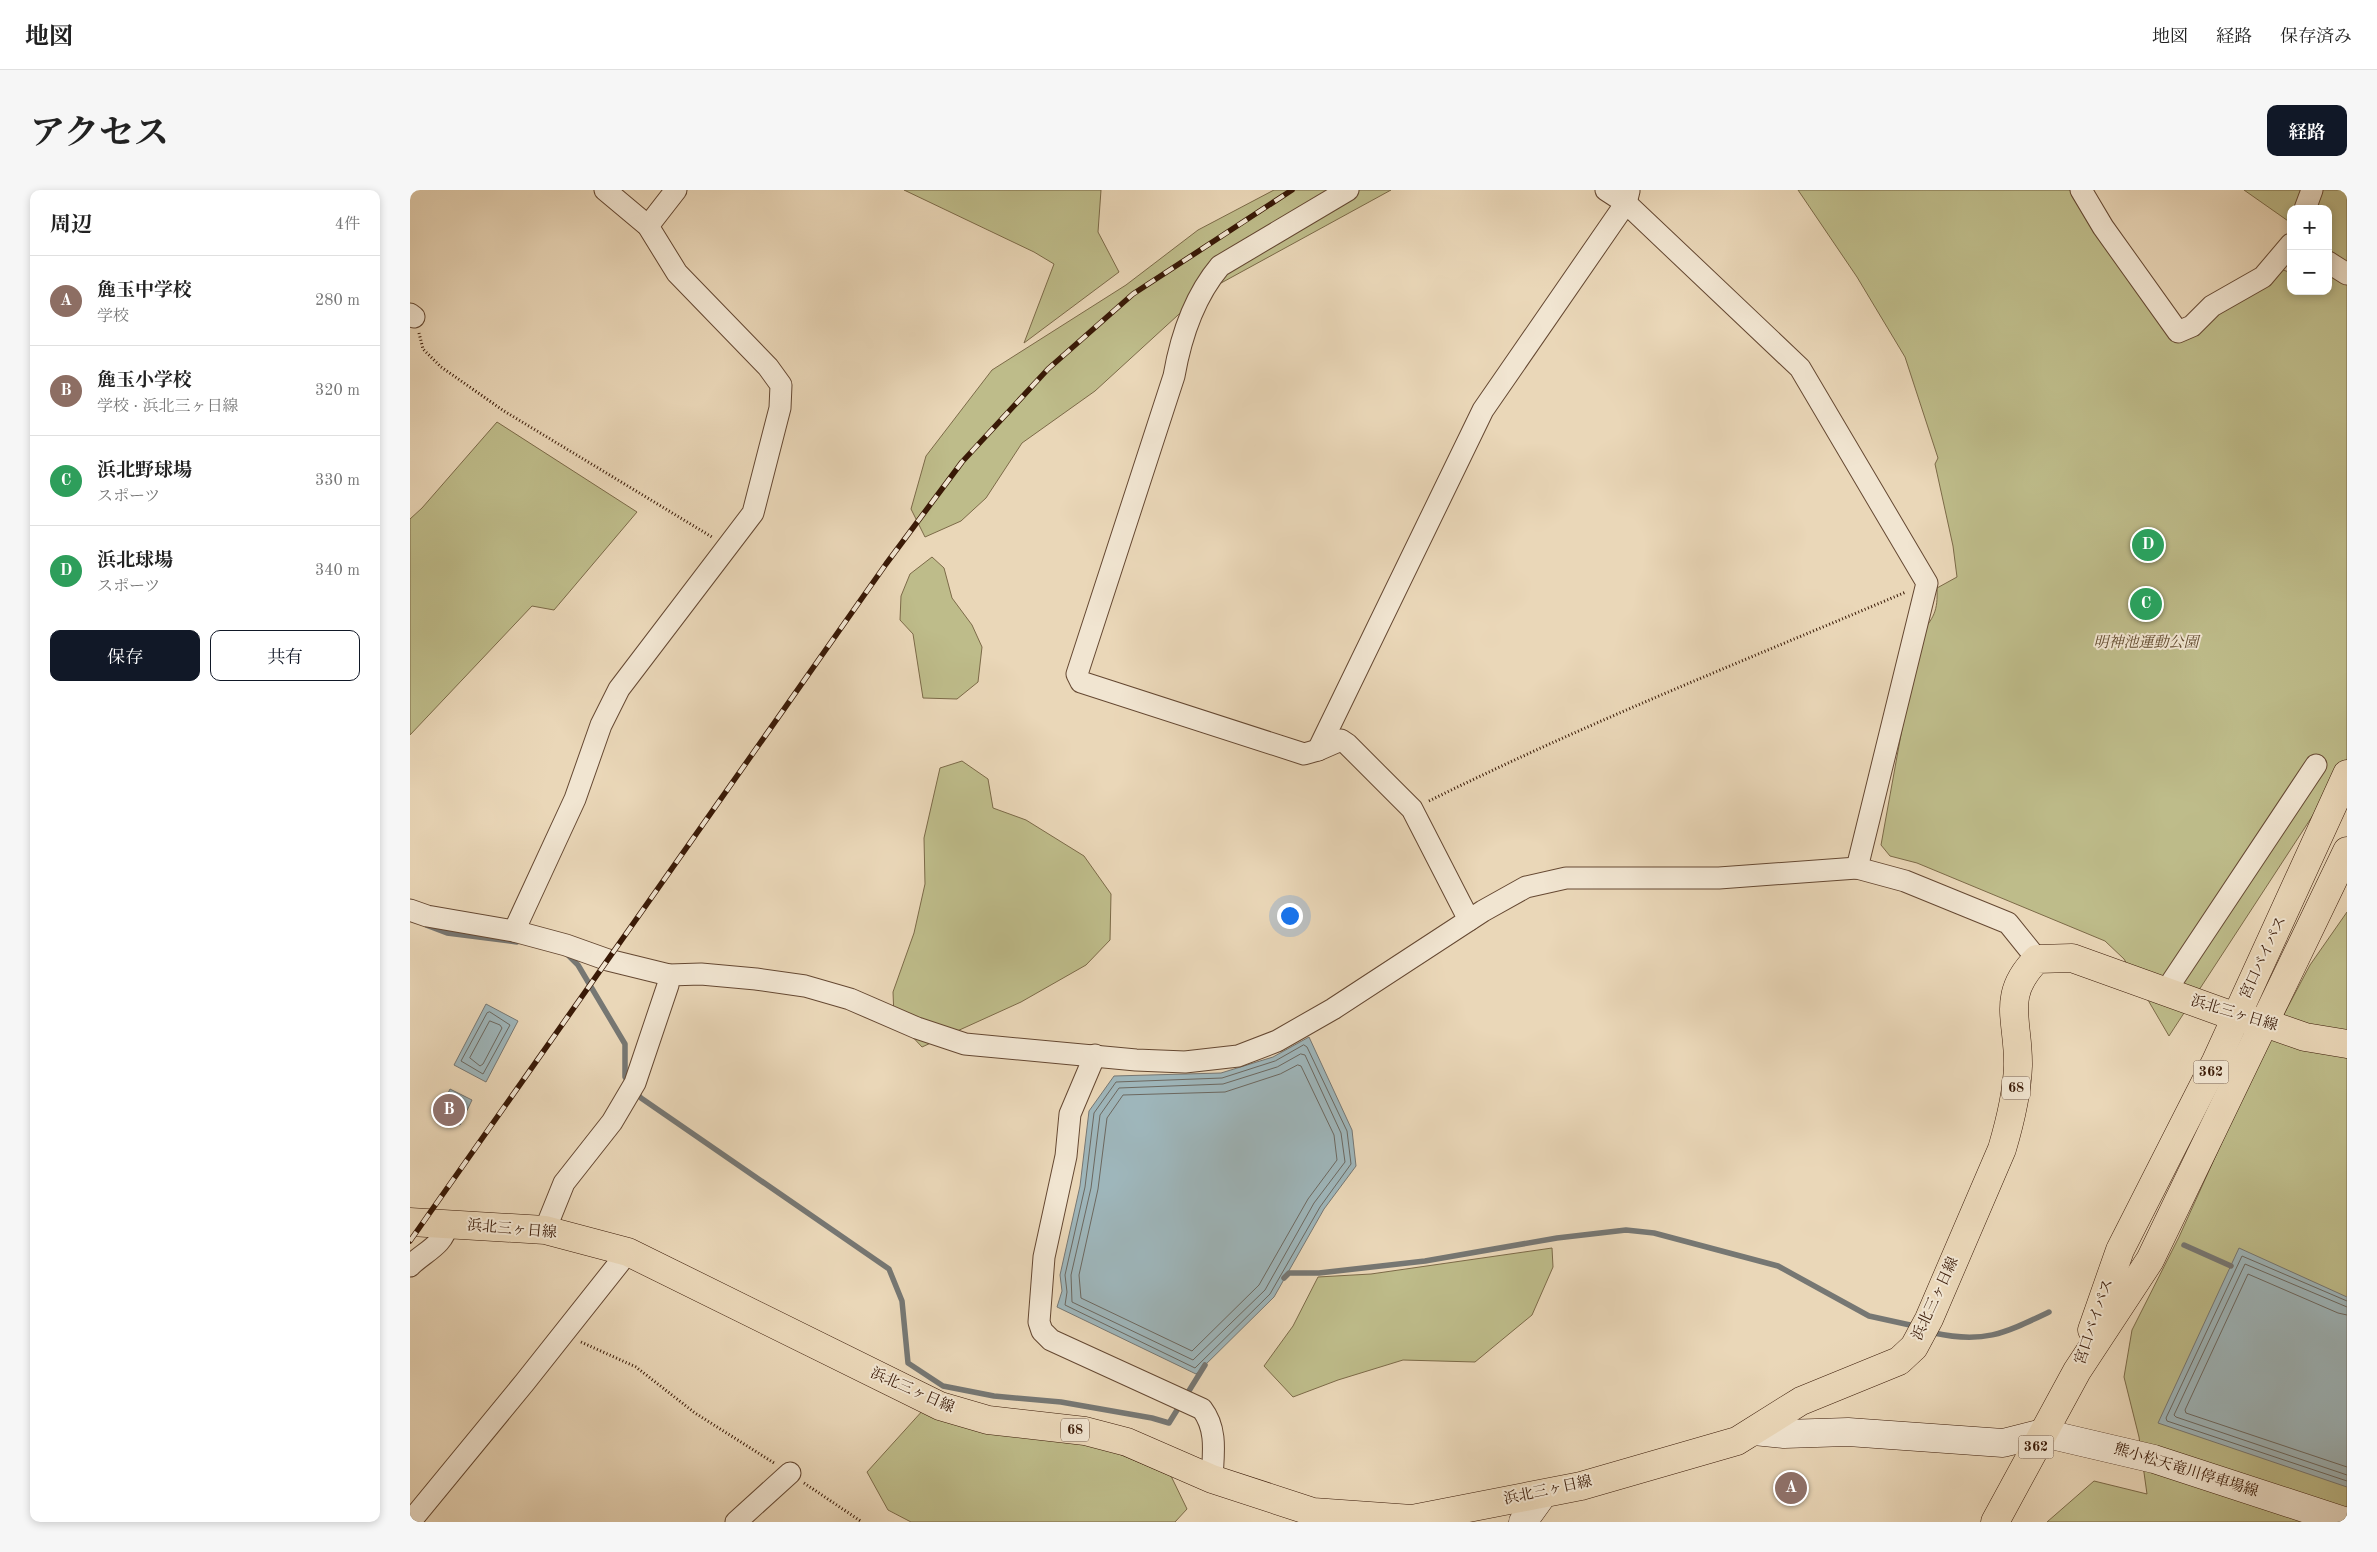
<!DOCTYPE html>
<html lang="ja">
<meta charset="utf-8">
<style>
body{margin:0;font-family:"Old Standard TT","Noto Serif JP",serif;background:#f6f6f6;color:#222}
.controls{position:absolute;right:15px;top:15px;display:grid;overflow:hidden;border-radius:10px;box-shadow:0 2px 8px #0003}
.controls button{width:45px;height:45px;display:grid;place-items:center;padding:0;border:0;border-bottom:1px solid #e0e0e0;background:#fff;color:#222;font:25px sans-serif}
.you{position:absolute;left:879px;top:725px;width:18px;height:18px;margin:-12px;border:4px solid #fff;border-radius:50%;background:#1a73e8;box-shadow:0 0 0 8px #1a73e833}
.badge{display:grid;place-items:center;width:32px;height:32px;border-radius:50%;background:#111827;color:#fff;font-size:16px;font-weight:700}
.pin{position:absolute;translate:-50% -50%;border:2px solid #fff;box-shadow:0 1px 5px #0006}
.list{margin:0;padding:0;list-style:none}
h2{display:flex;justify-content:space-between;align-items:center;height:65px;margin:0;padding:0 20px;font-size:21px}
h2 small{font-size:16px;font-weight:400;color:#767676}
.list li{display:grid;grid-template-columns:32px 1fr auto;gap:15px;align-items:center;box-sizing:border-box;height:90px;padding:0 20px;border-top:1px solid #e0e0e0}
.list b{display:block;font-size:19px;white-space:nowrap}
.list p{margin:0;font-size:16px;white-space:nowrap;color:#767676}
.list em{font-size:16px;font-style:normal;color:#767676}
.actions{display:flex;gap:10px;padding:15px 20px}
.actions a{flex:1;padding:11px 0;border:1px solid #111827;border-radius:10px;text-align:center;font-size:18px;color:#111827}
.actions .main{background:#111827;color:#fff}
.map{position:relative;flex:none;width:1937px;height:1332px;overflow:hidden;border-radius:10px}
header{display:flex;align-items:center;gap:30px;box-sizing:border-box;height:70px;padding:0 25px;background:#fff;border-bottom:1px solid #e0e0e0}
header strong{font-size:24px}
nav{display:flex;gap:28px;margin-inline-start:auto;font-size:18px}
.intro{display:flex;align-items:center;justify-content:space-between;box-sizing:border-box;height:120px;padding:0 30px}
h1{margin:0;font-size:35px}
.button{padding:12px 22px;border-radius:10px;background:#111827;color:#fff;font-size:18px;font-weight:700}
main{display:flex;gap:30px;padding:0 30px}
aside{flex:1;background:#fff;border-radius:10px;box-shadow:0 2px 8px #0003}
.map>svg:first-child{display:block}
.green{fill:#bebc8a;stroke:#7c6a48}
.water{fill:#9eb6bb;stroke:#767773}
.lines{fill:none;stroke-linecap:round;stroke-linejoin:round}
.shore{stroke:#6c6860;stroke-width:1}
.stream{stroke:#767773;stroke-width:5.5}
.street-casing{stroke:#654832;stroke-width:23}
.secondary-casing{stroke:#391906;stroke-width:29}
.primary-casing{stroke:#391906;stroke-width:29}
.highway-casing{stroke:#391906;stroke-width:29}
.path{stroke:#391906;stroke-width:3;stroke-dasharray:1 2.5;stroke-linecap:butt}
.street{stroke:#f1e5d1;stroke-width:21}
.secondary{stroke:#f1e5d1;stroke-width:28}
.primary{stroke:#ead7b8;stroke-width:28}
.highway{stroke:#ead7b8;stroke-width:28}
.rail-casing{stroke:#391906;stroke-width:5.5}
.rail{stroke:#f1e5d1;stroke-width:4;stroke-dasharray:11;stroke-linecap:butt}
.labels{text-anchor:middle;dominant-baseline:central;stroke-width:4;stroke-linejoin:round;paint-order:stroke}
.shield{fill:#f1e5d1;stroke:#705643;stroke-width:1}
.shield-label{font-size:14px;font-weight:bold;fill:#391906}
.park-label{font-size:15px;font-style:italic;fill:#614a2e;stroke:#f1e5d1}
.street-label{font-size:15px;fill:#391906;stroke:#f1e5d1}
</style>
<header>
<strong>地図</strong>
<nav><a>地図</a><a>経路</a><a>保存済み</a></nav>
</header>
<div class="intro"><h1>アクセス</h1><a class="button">経路</a></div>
<main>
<aside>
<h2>周辺<small>4件</small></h2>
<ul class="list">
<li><span class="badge" style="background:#8d6e63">A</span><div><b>麁玉中学校</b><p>学校</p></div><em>280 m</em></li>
<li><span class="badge" style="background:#8d6e63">B</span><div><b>麁玉小学校</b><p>学校 · 浜北三ヶ日線</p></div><em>320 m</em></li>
<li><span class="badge" style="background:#2e9e5b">C</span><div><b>浜北野球場</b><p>スポーツ</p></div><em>330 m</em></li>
<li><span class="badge" style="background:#2e9e5b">D</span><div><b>浜北球場</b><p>スポーツ</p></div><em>340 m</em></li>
</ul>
<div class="actions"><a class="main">保存</a><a>共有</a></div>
</aside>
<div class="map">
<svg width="1937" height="1332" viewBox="0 0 1937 1332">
<rect width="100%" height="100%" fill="#ead7b8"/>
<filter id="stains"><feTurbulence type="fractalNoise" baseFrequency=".004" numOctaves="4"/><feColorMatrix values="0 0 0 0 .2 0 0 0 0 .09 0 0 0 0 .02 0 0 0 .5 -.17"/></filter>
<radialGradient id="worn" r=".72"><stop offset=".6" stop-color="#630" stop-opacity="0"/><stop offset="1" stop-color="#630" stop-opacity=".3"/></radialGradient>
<g class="green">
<polygon points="494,0 691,0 688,42 709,82 614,153 644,74 624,62"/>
<polygon points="864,0 981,0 791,104 685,201 612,253 576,308 551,331 515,347 501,319 516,266 582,180 716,95 788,40"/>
<path d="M1388 0H1667L1763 149 1809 122 1871 79 1881 83V101H1918V80L1937 91V582L1907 619 1759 846 1714 769 1695 751 1507 673 1480 666 1471 655 1509 445C1524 428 1528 421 1527 398L1547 387 1543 356 1525 274 1528 268 1495 167 1447 87Z"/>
<polygon points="1834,0 1937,0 1937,72 1918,59 1918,19 1881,19 1881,33"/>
<polygon points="87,232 227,322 144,420 122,416 0,545 0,329 12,318"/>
<polygon points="522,367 534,378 542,408 562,435 572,457 568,492 547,509 513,508 503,444 490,430 491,406 500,384"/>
<polygon points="552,571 578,589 583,618 616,630 674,666 701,704 700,750 676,775 611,812 512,857 484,827 483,802 504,743 515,694 514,648 530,578"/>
<polygon points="1937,722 1937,1332 1637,1332 1684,1291 1737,1304 1729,1247 1714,1187 1722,1140 1769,1047 1845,879 1900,775"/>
<polygon points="1142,1058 1143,1077 1122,1125 1065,1172 993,1170 928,1190 883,1207 854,1176 883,1136 908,1087 961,1084"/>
<polygon points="514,1219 648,1238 761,1286 777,1319 765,1332 501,1332 478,1320 457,1282"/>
</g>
<g class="water">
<polygon points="76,814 108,831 76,892 44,875"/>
<polygon points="899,847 942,940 946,976 914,1019 864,1107 786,1184 647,1117 652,1101 650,1085 670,996 679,921 704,886 811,883 863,867"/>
<polygon points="40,899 62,910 50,935 28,924"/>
<polygon points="1829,1058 1937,1107 1937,1297 1748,1233"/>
</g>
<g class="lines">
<g class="shore">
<polygon points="80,822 100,835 73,884 51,871 77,823"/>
<polygon points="80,831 90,835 92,838 73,874 70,876 60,868"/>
<polygon points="894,855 897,857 937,941 941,974 910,1017 860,1104 785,1178 655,1115 657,1102 655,1085 675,997 684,923 706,892 812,888 865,871"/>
<polygon points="891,864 895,865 931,943 935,972 904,1013 855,1100 783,1170 662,1112 661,1085 681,998 690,925 709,898 813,894 867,877"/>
<polygon points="888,875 891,876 924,945 927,970 898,1009 849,1095 782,1161 671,1108 669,1085 688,999 697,928 713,905 815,902 870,884"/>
<circle cx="45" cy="917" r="9"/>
<polyline points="1937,1111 1832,1066 1756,1228 1757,1231 1937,1291"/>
<polyline points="1937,1117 1835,1074 1764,1225 1766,1227 1937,1285"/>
<polyline points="1937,1125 1928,1123 1838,1084 1775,1220 1776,1223 1937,1277"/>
</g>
<g class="stream">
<polyline points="16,735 37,743 107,752"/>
<polyline points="157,764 168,775 215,854 215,887 219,893"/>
<polyline points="225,901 231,908 479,1079 492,1111 498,1173 533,1196 584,1206 651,1212 742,1228 759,1233 795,1175"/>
<polyline points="1774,1055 1821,1076"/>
<polyline points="874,1088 879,1083 909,1083 1015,1071 1147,1048 1216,1040 1244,1043 1368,1076 1459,1126 1500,1135"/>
<path d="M1524 1143C1574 1154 1595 1143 1639 1122"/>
</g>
<g class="street-casing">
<g id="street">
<path d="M938 0 810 76C784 107 771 146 764 186L667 484 671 492 894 564 908 560 931 550 937 554 1002 619 1059 730"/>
<polyline points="1196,0 1216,13 1390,178 1517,393 1447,678"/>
<polyline points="1671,0 1693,37 1768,142 1782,136 1802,116 1853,87 1881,54"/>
<polyline points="1895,19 1902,0"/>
<polyline points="238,36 266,0"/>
<polyline points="1918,72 1937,84"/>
<polyline points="0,124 4,127"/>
<polyline points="908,560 1073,220 1216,13 1219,1"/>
<polyline points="0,720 17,726 104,741 156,755 198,770 259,785 291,784 346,789 395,796 440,809 507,838 555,854 726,870 775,872 828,866 867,851 923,819 1073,721 1116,697 1156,688 1309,688 1447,678 1495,691 1598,733 1627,769"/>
<polyline points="104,741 165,609 191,535 209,499 343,323 370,218 371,195 358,177 267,83 238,36 195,0"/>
<polyline points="1755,802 1906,575"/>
<path d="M685 865 660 924 656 966 634 1067 629 1132 632 1141 641 1150 792 1219C808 1240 803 1265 802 1289"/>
<polyline points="135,1040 154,993 202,932 225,893 258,795 259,785"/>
<path d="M0 1076C14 1062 34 1055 37 1035"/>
<polyline points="0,1332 115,1192 218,1062"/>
<polyline points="326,1332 380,1283"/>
</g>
</g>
<g class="secondary-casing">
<g id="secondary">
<polyline points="1344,1241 1374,1244 1438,1242 1593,1253 1633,1243 1744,1269 1937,1332"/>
<polyline points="1113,1332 1133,1304"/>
</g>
</g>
<g class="primary-casing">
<path id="primary" d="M0 1032 135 1040 218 1062 530 1216 578 1230 675 1241 717 1252 802 1289 903 1322 1002 1329 1171 1296 1327 1251 1391 1211 1489 1171 1504 1157 1519 1129 1592 959C1600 932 1607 905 1608 876 1609 830 1590 806 1627 769L1662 768 1826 827 1855 833 1895 847 1937 854"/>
</g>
<g class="highway-casing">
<g id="highway">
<polyline points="1682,1140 1710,1060 1806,871 1937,584"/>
<polyline points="1585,1332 1667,1181 1740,1070 1937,661"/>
</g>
</g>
<g class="path">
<polyline points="9,143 13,159 31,177 94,221 302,347"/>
<path d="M1019 611C1174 534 1336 470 1496 402"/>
<polyline points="171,1152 226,1177 285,1223 364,1273"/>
<polyline points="394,1293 452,1332"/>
</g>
<use href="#street" class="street"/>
<use href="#secondary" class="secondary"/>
<use href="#primary" class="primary"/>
<use href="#highway" class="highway"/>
<g class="rail-casing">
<polyline id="rail" points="0,1051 476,374 552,272 638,179 723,104 882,0"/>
</g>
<use href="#rail" class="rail"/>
</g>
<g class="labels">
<g class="shield">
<rect x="1783.5" y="870.5" width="35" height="23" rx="4"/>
<rect x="1592" y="886.5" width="28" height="23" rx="4"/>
<rect x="651" y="1228.5" width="28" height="23" rx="4"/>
<rect x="1608.5" y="1245.5" width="35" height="23" rx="4"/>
</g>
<g class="shield-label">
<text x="1801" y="882">362</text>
<text x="1606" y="898">68</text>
<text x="665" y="1240">68</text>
<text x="1626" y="1257">362</text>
</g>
<g class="park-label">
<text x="1736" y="453">明神池運動公園</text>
</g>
<g class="street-label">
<text transform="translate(1854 768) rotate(-65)">宮口バイパス</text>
<text transform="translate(1824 824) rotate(17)">浜北三ヶ日線</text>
<text transform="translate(102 1040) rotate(5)">浜北三ヶ日線</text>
<text transform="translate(1526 1109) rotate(-65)">浜北三ヶ日線</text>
<text transform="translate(1685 1132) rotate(-71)">宮口バイパス</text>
<text transform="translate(502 1201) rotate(24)">浜北三ヶ日線</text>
<text transform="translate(1776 1281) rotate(17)">熊小松天竜川停車場線</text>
<text transform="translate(1138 1301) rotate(-12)">浜北三ヶ日線</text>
</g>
</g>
<rect width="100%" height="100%" filter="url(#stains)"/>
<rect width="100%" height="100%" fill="url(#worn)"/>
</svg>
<div class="controls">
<button>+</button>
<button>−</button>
</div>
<div class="you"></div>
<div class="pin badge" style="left:1381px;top:1298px;background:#8d6e63">A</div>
<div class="pin badge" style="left:39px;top:920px;background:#8d6e63">B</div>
<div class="pin badge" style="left:1736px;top:414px;background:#2e9e5b">C</div>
<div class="pin badge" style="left:1738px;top:355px;background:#2e9e5b">D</div>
</div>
</main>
